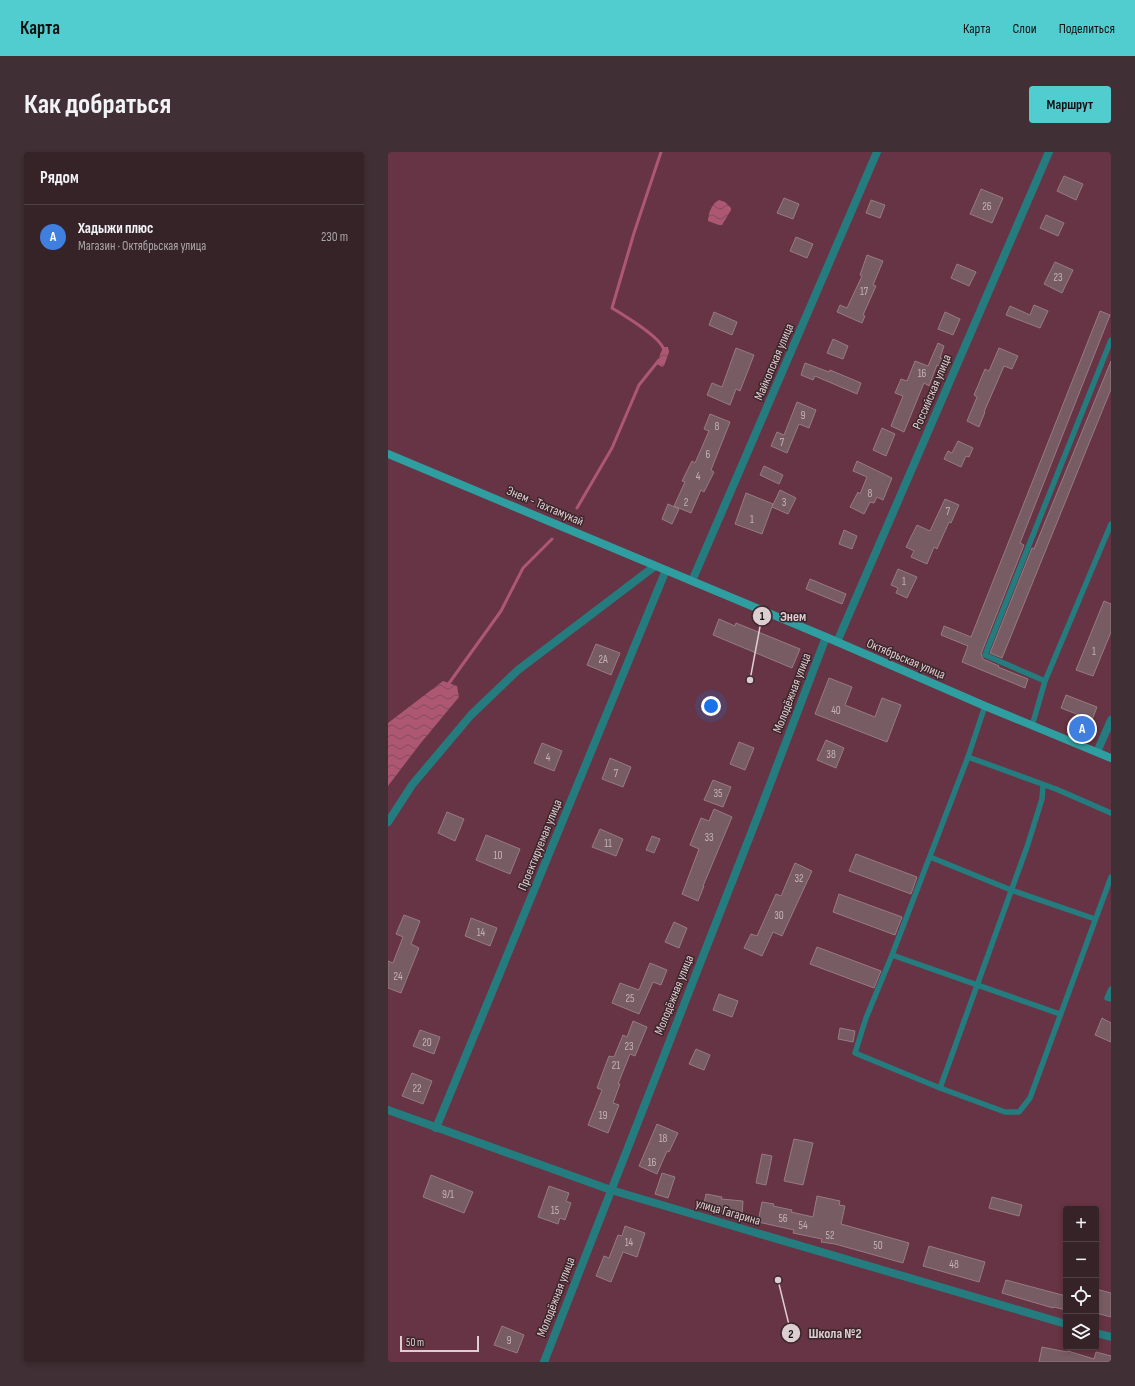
<!DOCTYPE html>
<html lang="ru">
<meta charset="utf-8">
<style>
body{margin:0;font-family:"Sofia Sans Condensed",sans-serif;background:#402f34;color:#f1f3f6}
.controls{position:absolute;right:12px;bottom:12px;display:grid;overflow:hidden;border-radius:4px;box-shadow:0 2px 6px #0003}
.controls button{width:36px;height:36px;display:grid;place-items:center;padding:0;border:0;border-bottom:1px solid #4f4045;background:#352328;color:#f1f3f6;font:20px sans-serif}
.scale{position:absolute;left:12px;bottom:10px;width:79px;box-sizing:border-box;padding-left:4px;border:2px solid #ddced1;border-top:0;font-size:11px;line-height:14px;white-space:nowrap;color:#ddced1;-webkit-text-stroke:3px #3c262c;paint-order:stroke}
.you{position:absolute;left:323px;top:554px;width:14px;height:14px;margin:-10px;border:3px solid #fff;border-radius:50%;background:#1a73e8;box-shadow:0 0 0 6px #1a73e833}
.badge{display:grid;place-items:center;width:26px;height:26px;border-radius:50%;background:#52cdcf;color:#fff;font-size:13px;font-weight:700}
.pin{position:absolute;translate:-50% -50%;border:2px solid #fff;box-shadow:0 1px 4px #0006}
.list{margin:0;padding:0;list-style:none}
h2{display:flex;justify-content:space-between;align-items:center;height:52px;margin:0;padding:0 16px;font-size:17px}
h2 small{font-size:13px;font-weight:400;color:#aaa4a8}
.list li{display:grid;grid-template-columns:26px 1fr auto;gap:12px;align-items:center;box-sizing:border-box;height:64px;padding:0 16px;border-top:1px solid #4f4045}
.list b{display:block;font-size:15px;white-space:nowrap}
.list p{margin:0;font-size:13px;white-space:nowrap;color:#aaa4a8}
.list em{font-size:13px;font-style:normal;color:#aaa4a8}
.icon{flex:none;width:22px;height:22px;fill:none;stroke:currentColor;stroke-width:2;stroke-linecap:round;stroke-linejoin:round}
.map{position:relative;flex:none;width:723px;height:1210px;overflow:hidden;border-radius:4px}
header{display:flex;align-items:center;gap:24px;box-sizing:border-box;height:56px;padding:0 20px;background:#52cdcf;color:#111}
header strong{font-size:19px}
nav{display:flex;gap:22px;margin-inline-start:auto;font-size:14px}
.intro{display:flex;align-items:center;justify-content:space-between;box-sizing:border-box;height:96px;padding:0 24px}
h1{margin:0;font-size:28px}
.button{padding:10px 18px;border-radius:4px;background:#52cdcf;color:#111;font-size:14px;font-weight:700}
main{display:flex;gap:24px;padding:0 24px}
aside{flex:1;background:#352328;border-radius:4px;box-shadow:0 2px 6px #0003}
.map>svg:first-child{display:block}
.garden{fill:#663444;fill-rule:evenodd}
.water{fill:url(#water-waves)}
.lines{fill:none;stroke-linecap:round;stroke-linejoin:round}
.stream{stroke:#ad5773;stroke-width:3}
.building{fill:#775c63;stroke:#977b83}
.lane{stroke:#257c7e;stroke-width:5.5}
.street{stroke:#257c7e;stroke-width:8}
.secondary{stroke:#2f9ea0;stroke-width:8}
.labels{text-anchor:middle;dominant-baseline:central;stroke-width:3;stroke-linejoin:round;paint-order:stroke}
.number-label{font-size:11px;fill:#c4b2b6}
.street-label{font-size:13px;fill:#ddced1;stroke:#3c262c}
.leader{fill:none;stroke:#ddced1;stroke-width:1.5}
.callout-dot{fill:#ddced1;stroke:#3c262c;stroke-width:1.5}
.mark-label{font-size:12px;text-anchor:middle;font-weight:bold;fill:#111}
.callout-label{font-size:14px;text-anchor:middle;font-weight:bold;fill:#ddced1;stroke:#3c262c;stroke-width:3;stroke-linejoin:round;paint-order:stroke}
</style>
<header>
<strong>Карта</strong>
<nav><a>Карта</a><a>Слои</a><a>Поделиться</a></nav>
</header>
<div class="intro"><h1>Как добраться</h1><a class="button">Маршрут</a></div>
<main>
<aside>
<h2>Рядом<small></small></h2>
<ul class="list">
<li><span class="badge" style="background:#3f7fe0">A</span><div><b>Хадыжи плюс</b><p>Магазин · Октябрьская улица</p></div><em>230 m</em></li>
</ul>
</aside>
<div class="map">
<svg width="723" height="1210" viewBox="0 0 723 1210">
<defs>
<pattern id="water-waves" width="16" height="10" patternUnits="userSpaceOnUse"><rect width="16" height="10" fill="#ad5773"/><path d="M0 5q4-4 8 0t8 0" fill="none" stroke="#824d5e"/></pattern>
</defs>
<rect width="100%" height="100%" fill="#472f36"/>
<path class="garden" d="M0 0H723V1210H0ZM678 1057H708V1195H678Z"/>
<g class="water">
<path d="M331 48 337 50 343 56V58L334 73H331L320 69C320 62 324 51 331 48Z"/>
<polygon points="276,195 280,195 281,200 276,214 274,215 269,212 273,200"/>
<polygon points="55,529 69,534 71,545 32,592 0,634 0,571"/>
</g>
<g class="lines">
<g class="stream">
<path d="M273 0 246 81 224 156C235 163 275 186 276 199"/>
<polyline points="189,356 224,296 251,233 271,208"/>
<polyline points="59,534 113,459 135,416 164,387"/>
</g>
</g>
<g class="building">
<polygon points="676,24 695,32 688,48 669,39"/>
<polygon points="593,37 615,46 604,71 582,62"/>
<polygon points="396,46 411,52 405,67 389,61"/>
<polygon points="483,48 497,53 492,66 478,61"/>
<polygon points="658,63 676,71 670,84 652,76"/>
<polygon points="408,85 425,92 419,106 402,99"/>
<polygon points="479,103 495,109 485,133 488,134 475,163 477,164 474,171 449,160 452,153 459,156 474,124 472,123"/>
<polygon points="667,110 685,118 674,141 656,132"/>
<polygon points="569,112 588,120 581,134 563,126"/>
<polygon points="646,153 660,159 652,176 618,163 622,154 642,163"/>
<polygon points="712,159 722,163 632,391 636,393 593,502 595,507 611,514 610,515 640,527 637,536 574,510 580,494 553,483 556,474 583,485"/>
<polygon points="326,160 349,170 344,183 321,173"/>
<polygon points="557,160 572,167 565,183 550,177"/>
<polygon points="445,187 460,194 455,207 439,201"/>
<polygon points="550,191 556,194 552,206 557,208 554,215 549,213 541,234 536,231 516,280 503,274 515,244 507,241 513,227 519,229 527,209 540,214"/>
<polygon points="348,196 366,203 352,239 348,237 342,253 319,243 324,231 334,235"/>
<polygon points="611,196 630,204 624,217 616,214 596,260 597,260 591,275 579,269 589,245 586,243 597,217 601,219"/>
<polygon points="723,209 723,237 614,506 602,501 644,396 646,397"/>
<polygon points="417,211 441,220 442,218 473,231 469,242 427,224 425,228 413,223"/>
<polygon points="409,250 428,258 421,276 411,272 399,301 383,294 389,280 396,283"/>
<polygon points="322,262 342,270 323,318 326,320 316,340 313,338 303,361 286,354 297,330 294,329 304,309 307,311 321,279 316,277"/>
<polygon points="494,276 507,282 498,304 485,298"/>
<polygon points="570,289 585,296 581,305 578,304 573,315 556,307 560,299 564,301"/>
<polygon points="469,309 504,326 495,348 489,345 486,351 482,350 476,362 462,355 470,340 472,342 479,325 465,319"/>
<polygon points="376,314 395,323 391,332 372,323"/>
<polygon points="392,338 408,346 400,362 384,355"/>
<polygon points="358,341 385,352 374,382 347,372"/>
<polygon points="557,347 571,353 563,371 561,370 549,397 546,395 539,412 523,405 526,399 518,395 529,373 542,379"/>
<polygon points="280,352 291,357 284,372 274,367"/>
<polygon points="456,378 469,384 464,397 451,392"/>
<polygon points="510,417 529,425 519,446 508,441 510,436 503,433"/>
<polygon points="422,427 458,442 454,452 418,437"/>
<polygon points="716,449 723,452 723,480 705,524 688,518"/>
<polygon points="331,467 347,474 348,471 412,497 404,516 325,483"/>
<polygon points="208,492 232,501 223,523 199,513"/>
<polygon points="441,526 464,535 457,553 487,565 494,546 513,553 499,590 427,562"/>
<polygon points="678,543 709,555 704,568 673,556"/>
<polygon points="438,588 456,596 448,616 429,608"/>
<polygon points="351,590 366,596 357,618 342,612"/>
<polygon points="154,591 174,599 166,619 146,611"/>
<polygon points="222,606 243,615 235,635 214,627"/>
<polygon points="325,628 343,635 335,655 316,648"/>
<polygon points="326,657 344,665 315,734 316,734 310,749 294,742 311,697 302,693 313,666 321,669"/>
<polygon points="59,660 76,667 67,689 50,681"/>
<polygon points="212,677 235,687 228,704 204,695"/>
<polygon points="98,683 132,697 122,722 88,708"/>
<polygon points="264,684 272,687 266,701 258,698"/>
<polygon points="468,702 529,725 523,742 461,719"/>
<polygon points="407,711 424,719 394,784 385,780 374,804 356,796 363,782 369,784 388,742 393,744"/>
<polygon points="451,742 514,765 507,783 445,760"/>
<polygon points="16,763 32,769 23,792 31,796 13,841 0,836 0,809 5,811 15,785 8,782"/>
<polygon points="83,766 109,776 102,794 77,784"/>
<polygon points="286,770 299,776 291,796 277,790"/>
<polygon points="429,795 493,819 486,836 422,812"/>
<polygon points="262,811 279,818 273,833 265,830 251,862 224,851 232,831 251,838"/>
<polygon points="331,842 350,849 344,865 325,858"/>
<polygon points="714,866 723,871 723,890 707,883"/>
<polygon points="245,869 259,875 247,904 242,902 230,932 232,932 225,951 231,953 220,981 200,973 214,938 209,936 221,904 226,905 235,883 239,885"/>
<polygon points="452,876 467,879 465,890 450,887"/>
<polygon points="32,878 52,885 46,902 25,894"/>
<polygon points="308,897 322,903 316,918 301,912"/>
<polygon points="24,921 44,929 35,952 14,944"/>
<polygon points="269,972 290,981 281,1000 279,999 269,1022 251,1014"/>
<polygon points="406,987 425,991 415,1033 396,1029"/>
<polygon points="374,1002 384,1004 378,1033 368,1031"/>
<polygon points="274,1021 287,1025 280,1046 267,1042"/>
<polygon points="43,1023 85,1040 76,1061 35,1045"/>
<polygon points="161,1034 181,1041 178,1049 183,1051 177,1068 172,1066 170,1072 150,1065"/>
<polygon points="318,1042 334,1045 333,1047 355,1049 354,1064 337,1063 337,1060 315,1056"/>
<polygon points="429,1044 452,1049 451,1053 457,1054 453,1072 521,1091 515,1111 447,1092 433,1090 434,1087 405,1081 406,1078 370,1070 374,1050 386,1052 385,1054 404,1058 403,1060 425,1065"/>
<polygon points="604,1045 634,1053 631,1064 601,1056"/>
<polygon points="237,1074 257,1081 249,1105 235,1100 223,1130 208,1124 216,1104 221,1106 230,1083 234,1084"/>
<polygon points="541,1094 597,1110 591,1130 535,1114"/>
<polygon points="618,1128 678,1144 678,1158 666,1155 665,1156 614,1141"/>
<polygon points="708,1137 723,1141 723,1165 708,1161"/>
<polygon points="114,1174 136,1183 129,1201 106,1193"/>
<polygon points="654,1195 679,1200 680,1199 706,1207 708,1200 723,1204 723,1210 651,1210"/>
</g>
<g class="lines">
<g class="lane">
<polyline points="657,529 597,503 723,188"/>
<polyline points="597,554 580,605 504,803 478,866 467,901 552,936 617,960 631,960 642,946 723,725"/>
<polyline points="644,574 657,529 723,372"/>
<polyline points="580,605 668,637 723,661"/>
<polyline points="542,705 623,738 707,767"/>
<polyline points="504,803 672,862"/>
<polyline points="723,837 719,846 723,847"/>
<polyline points="552,936 639,695 654,647 655,633"/>
</g>
<g class="street">
<polyline points="304,429 489,0"/>
<polyline points="449,490 661,0"/>
<polyline points="709,600 723,568"/>
<polyline points="0,670 24,633 83,563 130,518 267,414"/>
<polyline points="0,958 223,1038 678,1172"/>
<polyline points="48,976 278,418"/>
<polyline points="708,1181 723,1185"/>
<polyline points="156,1210 371,661 438,485"/>
</g>
<polyline class="secondary" points="0,302 438,485 597,554 723,606"/>
</g>
<g class="labels">
<g class="number-label">
<text x="599" y="54">26</text>
<text x="670" y="125">23</text>
<text x="476" y="139">17</text>
<text x="534" y="221">16</text>
<text x="415" y="263">9</text>
<text x="329" y="274">8</text>
<text x="394" y="290">7</text>
<text x="320" y="302">6</text>
<text x="310" y="324">4</text>
<text x="482" y="341">8</text>
<text x="298" y="350">2</text>
<text x="396" y="350">3</text>
<text x="560" y="359">7</text>
<text x="364" y="367">1</text>
<text x="516" y="429">1</text>
<text x="706" y="499">1</text>
<text x="215" y="507">2А</text>
<text x="448" y="558">40</text>
<text x="443" y="602">38</text>
<text x="160" y="605">4</text>
<text x="228" y="621">7</text>
<text x="330" y="641">35</text>
<text x="321" y="685">33</text>
<text x="220" y="691">11</text>
<text x="110" y="703">10</text>
<text x="411" y="726">32</text>
<text x="391" y="763">30</text>
<text x="93" y="780">14</text>
<text x="10" y="824">24</text>
<text x="242" y="846">25</text>
<text x="39" y="890">20</text>
<text x="241" y="894">23</text>
<text x="228" y="913">21</text>
<text x="29" y="936">22</text>
<text x="215" y="963">19</text>
<text x="275" y="986">18</text>
<text x="264" y="1010">16</text>
<text x="60" y="1042">9/1</text>
<text x="167" y="1058">15</text>
<text x="395" y="1066">56</text>
<text x="415" y="1073">54</text>
<text x="442" y="1083">52</text>
<text x="241" y="1090">14</text>
<text x="490" y="1093">50</text>
<text x="566" y="1112">48</text>
<text x="121" y="1188">9</text>
</g>
<g class="street-label">
<text transform="translate(386 210) rotate(-67)">Майкопская улица</text>
<text transform="translate(544 240) rotate(-67)">Российская улица</text>
<text transform="translate(157 354) rotate(23)">Энем - Тахтамукай</text>
<text transform="translate(518 507) rotate(23)">Октябрьская улица</text>
<text transform="translate(404 541) rotate(-69)">Молодёжная улица</text>
<text transform="translate(152 693) rotate(-68)">Проектируемая улица</text>
<text transform="translate(286 843) rotate(-68)">Молодёжная улица</text>
<text transform="translate(340 1060) rotate(16)">улица Гагарина</text>
<text transform="translate(168 1145) rotate(-69)">Молодёжная улица</text>
</g>
</g>
<path class="leader" d="M362 528L374 464M390 1128L403 1181"/>
<g class="callout-dot">
<circle cx="362" cy="528" r="4"/>
<circle cx="390" cy="1128" r="4"/>
<circle cx="374" cy="464" r="10"/>
<circle cx="403" cy="1181" r="10"/>
</g>
<g class="mark-label">
<text x="374" y="468">1</text>
<text x="403" y="1186">2</text>
</g>
<g class="callout-label">
<text x="405" y="469">Энем</text>
<text x="447" y="1186">Школа №2</text>
</g>
</svg>
<div class="controls">
<button>+</button>
<button>−</button>
<button><svg class="icon" aria-label="locate" viewBox="0 0 24 24"><circle cx="12" cy="12" r="6"/><path d="M12 2v4M12 18v4M2 12h4M18 12h4"/></svg></button>
<button><svg class="icon" aria-label="layers" viewBox="0 0 24 24"><path d="M12 4l9 5-9 5-9-5zM3 14l9 5 9-5"/></svg></button>
</div>
<div class="scale">50 m</div>
<div class="you"></div>
<div class="pin badge" style="left:694px;top:577px;background:#3f7fe0">A</div>
</div>
</main>
